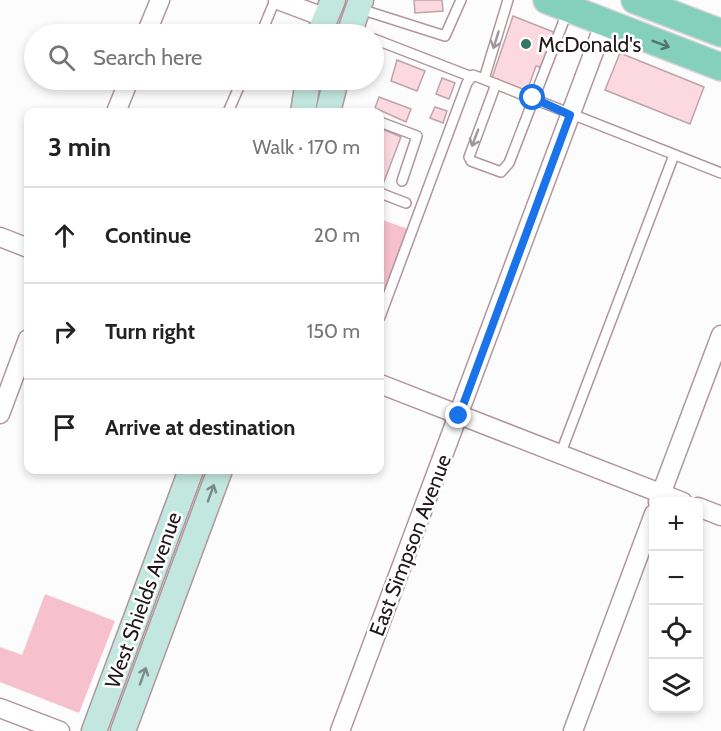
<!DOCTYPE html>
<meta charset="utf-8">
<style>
body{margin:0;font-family:Cabin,sans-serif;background:#f2f2f2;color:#222}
.controls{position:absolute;right:18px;bottom:18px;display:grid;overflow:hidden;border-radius:12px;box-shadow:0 3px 9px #0003}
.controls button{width:54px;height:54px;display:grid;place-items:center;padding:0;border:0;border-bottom:2px solid #e0e0e0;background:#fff;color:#222;font:30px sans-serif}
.stop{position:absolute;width:18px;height:18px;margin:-14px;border:4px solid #1a73e8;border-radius:50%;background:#fff}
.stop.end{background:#1a73e8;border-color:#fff;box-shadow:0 2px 6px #0008}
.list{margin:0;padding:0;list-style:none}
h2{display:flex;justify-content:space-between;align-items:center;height:78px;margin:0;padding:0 24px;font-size:26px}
h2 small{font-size:20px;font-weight:400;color:#767676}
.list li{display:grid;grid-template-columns:39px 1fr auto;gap:18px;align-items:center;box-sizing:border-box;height:96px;padding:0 24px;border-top:2px solid #e0e0e0}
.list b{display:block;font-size:22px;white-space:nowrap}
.list em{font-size:20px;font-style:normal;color:#767676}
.icon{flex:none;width:33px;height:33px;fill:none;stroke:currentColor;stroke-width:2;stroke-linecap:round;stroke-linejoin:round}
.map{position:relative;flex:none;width:721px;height:731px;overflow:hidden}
.search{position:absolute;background:#fff;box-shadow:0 3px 9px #0003;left:24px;top:24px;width:360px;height:66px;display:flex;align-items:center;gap:15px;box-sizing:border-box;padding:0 21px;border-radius:33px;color:#767676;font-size:22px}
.panel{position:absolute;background:#fff;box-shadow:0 3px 9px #0003;left:24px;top:108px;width:360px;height:366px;border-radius:12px}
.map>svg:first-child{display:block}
.green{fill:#f7c0cd}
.building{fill:#fcd9e1;stroke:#bfa3aa;stroke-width:1.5}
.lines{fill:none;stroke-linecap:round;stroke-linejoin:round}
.service-casing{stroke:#b1969c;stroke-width:12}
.minor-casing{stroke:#b1969c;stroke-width:21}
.secondary-casing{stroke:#b1969c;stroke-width:27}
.primary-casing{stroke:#d7d5d6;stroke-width:30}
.service{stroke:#fff;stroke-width:9}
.minor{stroke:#fff;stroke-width:18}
.secondary{stroke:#c2e7de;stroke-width:24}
.primary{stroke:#84d0bd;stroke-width:27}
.oneway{stroke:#9c9798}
.oneway2{stroke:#53746c}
.oneway3{stroke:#7a8a86}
.route{stroke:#1a73e8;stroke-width:8}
.poi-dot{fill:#377664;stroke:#fff;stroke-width:2}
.labels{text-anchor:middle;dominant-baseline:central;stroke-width:5;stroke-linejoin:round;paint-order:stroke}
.poi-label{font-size:21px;fill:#22181a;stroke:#fff;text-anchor:start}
.street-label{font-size:21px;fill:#22181a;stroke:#fff}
</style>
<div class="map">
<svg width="721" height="731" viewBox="0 0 721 731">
<rect width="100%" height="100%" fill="#fcfcfc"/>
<g class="green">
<polygon points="380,219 408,229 380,305"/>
<polygon points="45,594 115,621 79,713 0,682 0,647 22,655"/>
</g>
<g class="building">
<polygon points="414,0 442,0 443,11 415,13"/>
<polygon points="513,16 556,33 540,67 536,66 527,91 492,78"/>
<polygon points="620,53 704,87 690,124 605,90"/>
<polygon points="397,60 425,71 417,91 391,81"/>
<polygon points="442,78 455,83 449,99 436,94"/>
<polygon points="379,97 411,109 406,122 375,108"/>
<polygon points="435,107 447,111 443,123 430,118"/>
<polygon points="380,128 401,137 383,184 380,183"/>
</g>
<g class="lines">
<g class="service-casing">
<g id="service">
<polyline points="360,9 445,36 461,0"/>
<polyline points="261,34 275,0"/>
<polyline points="374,39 472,77"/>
<polyline points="484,79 508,0"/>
<polyline points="496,84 469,157 471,161 501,172 509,163 568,10"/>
<polyline points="228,112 242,80"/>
<polyline points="380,122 417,136 402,181"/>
<polyline points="380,193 406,203"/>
<polyline points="380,317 467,83 473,75 721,173"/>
<polyline points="560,455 674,155"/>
</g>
</g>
<g class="minor-casing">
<g id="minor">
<polyline points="278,0 326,18"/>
<polyline points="146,34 160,0"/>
<polyline points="116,112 129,80"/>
<polyline points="0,237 28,248"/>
<polyline points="380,384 683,502"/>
<polyline points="0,414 28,339"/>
<polyline points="658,502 721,335"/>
<polyline points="698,507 721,516"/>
<polyline points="0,708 60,731"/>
<polyline points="340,731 605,22"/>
<polyline points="573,731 654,514"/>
</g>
</g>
<g class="secondary-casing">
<g id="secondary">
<polyline points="319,34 333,0"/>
<polyline points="349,34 361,0"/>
<polyline points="303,112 308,80"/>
<polyline points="328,112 336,80"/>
<polyline points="94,731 191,470"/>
<polyline points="123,731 220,470"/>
</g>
</g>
<g class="primary-casing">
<g id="primary">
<polyline points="547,0 721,67"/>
<polyline points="635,0 721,33"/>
</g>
</g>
<use href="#service" class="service"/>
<use href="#minor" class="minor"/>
<use href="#secondary" class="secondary"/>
<use href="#primary" class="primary"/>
</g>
<defs><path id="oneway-shaft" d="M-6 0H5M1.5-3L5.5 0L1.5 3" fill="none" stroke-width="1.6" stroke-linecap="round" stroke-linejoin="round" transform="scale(1.5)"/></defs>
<g class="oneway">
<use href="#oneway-shaft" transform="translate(496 40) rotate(107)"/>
<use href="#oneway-shaft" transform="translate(475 138) rotate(111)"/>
</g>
<use class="oneway2" href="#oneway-shaft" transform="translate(661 44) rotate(21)"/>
<g class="oneway3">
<use href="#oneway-shaft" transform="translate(211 493) rotate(-70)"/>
<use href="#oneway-shaft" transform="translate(143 676) rotate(-70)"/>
</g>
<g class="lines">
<polyline class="route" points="459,416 570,115 533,98"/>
</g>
<circle class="poi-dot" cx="526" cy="44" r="6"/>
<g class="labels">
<g class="poi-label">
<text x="538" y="44">McDonald's</text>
</g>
<g class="street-label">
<text transform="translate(410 545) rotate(-69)">East Simpson Avenue</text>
<text transform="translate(143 600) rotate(-70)">West Shields Avenue</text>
</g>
</g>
</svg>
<div class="controls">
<button>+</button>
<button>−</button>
<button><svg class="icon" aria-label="locate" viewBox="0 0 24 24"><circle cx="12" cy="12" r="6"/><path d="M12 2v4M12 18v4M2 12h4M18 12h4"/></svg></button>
<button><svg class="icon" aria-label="layers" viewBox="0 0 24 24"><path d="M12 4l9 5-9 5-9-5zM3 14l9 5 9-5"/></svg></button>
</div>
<div class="stop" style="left:533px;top:98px"></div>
<div class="stop end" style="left:459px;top:416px"></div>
<div class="search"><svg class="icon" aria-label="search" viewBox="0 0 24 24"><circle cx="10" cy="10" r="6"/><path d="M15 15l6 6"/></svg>Search here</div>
<section class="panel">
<h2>3 min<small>Walk · 170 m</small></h2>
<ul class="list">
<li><svg class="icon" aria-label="ahead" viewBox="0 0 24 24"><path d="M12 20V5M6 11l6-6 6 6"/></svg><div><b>Continue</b></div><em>20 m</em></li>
<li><svg class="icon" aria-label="right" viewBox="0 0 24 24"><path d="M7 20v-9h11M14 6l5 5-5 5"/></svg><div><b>Turn right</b></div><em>150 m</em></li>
<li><svg class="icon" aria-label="arrive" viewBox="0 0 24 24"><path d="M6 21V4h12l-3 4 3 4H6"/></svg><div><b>Arrive at destination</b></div></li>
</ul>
</section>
</div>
